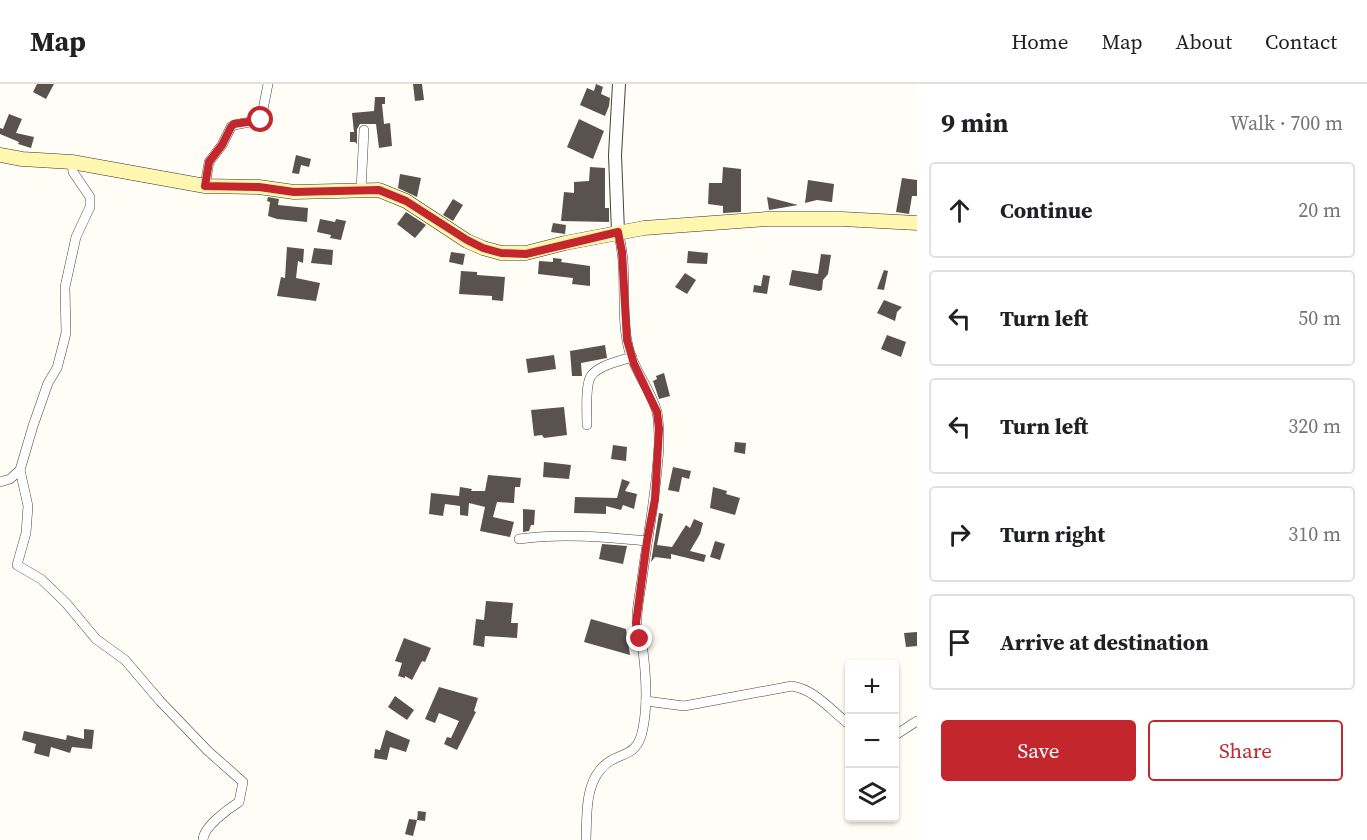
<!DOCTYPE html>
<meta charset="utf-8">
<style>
body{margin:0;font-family:"Source Serif 4",serif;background:#f2f2f2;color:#202124}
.controls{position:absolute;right:18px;bottom:18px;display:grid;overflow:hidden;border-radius:6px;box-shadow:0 2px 4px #0004}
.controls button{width:54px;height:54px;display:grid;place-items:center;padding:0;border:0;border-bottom:2px solid #e0e0e0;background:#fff;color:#202124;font:30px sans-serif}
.stop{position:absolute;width:18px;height:18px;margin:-14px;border:4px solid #c4262e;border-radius:50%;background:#fff}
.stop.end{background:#c4262e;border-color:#fff;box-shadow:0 2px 6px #0008}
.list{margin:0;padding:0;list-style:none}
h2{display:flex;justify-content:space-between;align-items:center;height:78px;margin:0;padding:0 24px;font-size:26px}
h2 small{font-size:20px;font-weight:400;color:#757577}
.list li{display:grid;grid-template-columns:39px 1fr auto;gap:18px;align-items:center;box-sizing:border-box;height:96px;margin:0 12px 12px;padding:0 12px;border:2px solid #e0e0e0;border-radius:6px}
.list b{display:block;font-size:22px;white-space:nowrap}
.list em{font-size:20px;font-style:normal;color:#757577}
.actions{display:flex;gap:12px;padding:18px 24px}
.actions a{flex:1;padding:14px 0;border:2px solid #c4262e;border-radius:6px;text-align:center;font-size:21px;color:#c4262e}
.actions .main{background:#c4262e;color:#fff}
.icon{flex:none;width:33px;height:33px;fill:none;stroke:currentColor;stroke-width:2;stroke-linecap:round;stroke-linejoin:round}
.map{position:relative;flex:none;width:917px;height:756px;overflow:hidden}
header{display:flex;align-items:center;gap:36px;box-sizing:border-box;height:84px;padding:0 30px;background:#fff;border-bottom:2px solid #e0e0e0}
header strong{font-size:28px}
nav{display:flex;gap:33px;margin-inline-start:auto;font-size:21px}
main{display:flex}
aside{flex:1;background:#fff}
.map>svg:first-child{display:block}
.building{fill:#5a524d}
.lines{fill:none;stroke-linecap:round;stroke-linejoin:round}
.minor-casing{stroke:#444;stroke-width:10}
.tertiary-casing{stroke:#444;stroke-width:14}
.secondary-casing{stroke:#333;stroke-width:15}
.minor{stroke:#fff;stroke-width:9}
.tertiary{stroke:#fff;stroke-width:12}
.secondary{stroke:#fff6b0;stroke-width:14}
.route{stroke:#c4262e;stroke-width:8}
</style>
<header>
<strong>Map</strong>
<nav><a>Home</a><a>Map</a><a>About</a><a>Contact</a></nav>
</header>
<main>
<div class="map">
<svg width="917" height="756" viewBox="0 0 917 756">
<rect width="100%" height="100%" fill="#fffdf5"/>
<g class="building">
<polygon points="37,0 54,0 46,15 33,8"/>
<polygon points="413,0 422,0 424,16 415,17"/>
<polygon points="596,0 603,3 601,10 610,14 609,22 605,32 580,21 587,4 594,7"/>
<polygon points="375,13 385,13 385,20 382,20 384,40 390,39 392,62 379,64 376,40 360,40 357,45 357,60 355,58 350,58 350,48 354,48 352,29 374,27"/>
<polygon points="9,30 22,35 16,49 34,53 31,64 18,60 19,58 0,50 0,44 3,45"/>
<polygon points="579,35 604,47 593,75 567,63"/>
<polygon points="296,71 311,75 309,83 301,81 299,90 292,89"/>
<polygon points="590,83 605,84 605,124 609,124 609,138 561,137 564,108 574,109 574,98 589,97"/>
<polygon points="723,83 741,85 741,128 723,129 723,122 708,120 709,99 722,99"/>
<polygon points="400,90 421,94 417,113 398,104"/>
<polygon points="902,94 917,96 917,112 912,112 909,130 896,128"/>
<polygon points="808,96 834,100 832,118 817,116 805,119"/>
<polygon points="268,113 279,115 278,121 308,124 307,138 277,135 268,132 270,118 267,117"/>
<polygon points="767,113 798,121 769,126"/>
<polygon points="453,115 463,121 453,137 443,131"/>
<polygon points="406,128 426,141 415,154 397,140"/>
<polygon points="320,135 335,138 336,135 346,137 341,156 330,154 331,151 317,148"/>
<polygon points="553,139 566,141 565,150 551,148"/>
<polygon points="287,163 304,165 303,179 298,177 296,194 320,199 316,217 277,212 281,193 285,194"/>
<polygon points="314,164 333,166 332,181 311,179"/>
<polygon points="688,167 708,169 707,180 687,179"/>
<polygon points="451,168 465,170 463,181 449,178"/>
<polygon points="821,170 831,171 828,190 823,196 822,206 819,207 789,201 792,186 818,190"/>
<polygon points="553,174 562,175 561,178 590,182 590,202 572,200 573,194 538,190 539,177 553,178"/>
<polygon points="884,186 888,187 884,206 877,205"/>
<polygon points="461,187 477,188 477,191 505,193 503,217 492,216 492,212 459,210"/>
<polygon points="685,189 696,196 687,210 675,203"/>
<polygon points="763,191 770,192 767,210 753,208 754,201 761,202"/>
<polygon points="884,216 902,223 897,228 895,237 877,229"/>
<polygon points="887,251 906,258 901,273 881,265"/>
<polygon points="605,261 607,274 581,279 582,292 572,292 570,267"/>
<polygon points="554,271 556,285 528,289 526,275"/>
<polygon points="664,289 670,312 659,315 653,297 657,295 656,292"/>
<polygon points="564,323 567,351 544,354 542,351 534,352 531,326"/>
<polygon points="735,358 746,359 745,370 734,368"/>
<polygon points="613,361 627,363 626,377 611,375"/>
<polygon points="544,378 571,381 569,395 543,393"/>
<polygon points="673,383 691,387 689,395 682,393 679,408 668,406"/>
<polygon points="488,391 521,394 520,403 515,403 514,419 497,418 493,433 514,438 510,453 480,447 485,423 469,419 468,432 460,431 460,422 445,420 443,432 429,430 431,409 459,412 460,403 472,405 471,407 485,407"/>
<polygon points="622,395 630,398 625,407 637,410 634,425 623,421 621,426 606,422 606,430 574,429 575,413 617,414"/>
<polygon points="713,403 727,407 726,410 740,414 735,431 710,424"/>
<polygon points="523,425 535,426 534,441 531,441 529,447 523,448"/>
<polygon points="659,429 663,430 657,461 672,463 686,441 690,444 694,435 703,439 700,450 690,467 706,471 704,478 671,470 671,475 655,473 651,478"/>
<polygon points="715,457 725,460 720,476 710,473"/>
<polygon points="602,460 627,462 623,480 599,475"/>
<polygon points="486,517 513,519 511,539 518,539 517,554 485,552 484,563 473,561 476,535 484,536"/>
<polygon points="591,535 626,545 630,571 584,558"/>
<polygon points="917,548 917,562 906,563 904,549"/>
<polygon points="404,554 431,564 425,578 422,577 412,596 405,592 405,594 398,592 402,579 395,577"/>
<polygon points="439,603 478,614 474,627 476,628 457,666 444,660 447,653 451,654 459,637 439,629 435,639 425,635"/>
<polygon points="395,612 414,626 407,636 388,623"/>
<polygon points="84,645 94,646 92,665 72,663 70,669 51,663 49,673 34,669 36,660 22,656 24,647 66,656 67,651 84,655"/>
<polygon points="386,646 410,656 406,668 390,663 387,676 374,674 375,665 380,666"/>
<polygon points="418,727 426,728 425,737 417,736 413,752 405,750 409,735 417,736"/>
</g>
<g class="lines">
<g class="minor-casing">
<g id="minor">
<path d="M72 78 73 88 90 113V123L76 153 65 203 66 249 62 265 57 284 48 299 33 342 20 386 28 422 26 449 17 481 41 495 66 519 96 555 125 576 160 617 208 667 243 698 239 718C228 725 203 743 203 756"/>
<polyline points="205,102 209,78 222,61 231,43 234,41 261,36 268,0"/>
<polyline points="361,106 364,46"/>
<path d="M587 341C587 329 585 301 591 292 599 281 620 277 632 273"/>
<polyline points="0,398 10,395 20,386"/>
<path d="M519 455C561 449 605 453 647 457"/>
<path d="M646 617 684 622 792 602C816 606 831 627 850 641"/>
<polyline points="894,652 917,637"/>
<path d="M586 756C587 733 585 704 600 686 617 665 637 678 643 644 648 619 646 591 643 567 642 558 637 549 637 540 636 526 640 510 642 495 648 450 657 406 659 360 659 349 659 338 657 328 651 306 635 288 629 266 619 227 629 186 618 148"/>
</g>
</g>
<g class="tertiary-casing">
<polyline id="tertiary" points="618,148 615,71 619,0"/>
</g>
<g class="secondary-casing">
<polyline id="secondary" points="0,71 22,75 72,78 205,102 259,103 294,108 379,106 406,117 467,157 483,164 501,169 526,169 565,159 644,144 766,135 842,135 917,139"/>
</g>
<use href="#minor" class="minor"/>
<use href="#tertiary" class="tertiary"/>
<use href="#secondary" class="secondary"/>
</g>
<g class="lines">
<polyline class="route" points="261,36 234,40 231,43 222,61 209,78 205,102 259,103 294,108 379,106 406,117 467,156 483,164 501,169 526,170 618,148 622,168 627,256 634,280 657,328 659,345 655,415 647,457 636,539 640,555"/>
</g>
</svg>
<div class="controls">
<button>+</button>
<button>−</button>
<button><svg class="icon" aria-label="layers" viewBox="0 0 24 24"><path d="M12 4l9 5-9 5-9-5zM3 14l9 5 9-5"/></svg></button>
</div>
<div class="stop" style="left:261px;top:36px"></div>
<div class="stop end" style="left:640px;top:555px"></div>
</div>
<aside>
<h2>9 min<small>Walk · 700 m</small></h2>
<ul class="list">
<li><svg class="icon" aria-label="ahead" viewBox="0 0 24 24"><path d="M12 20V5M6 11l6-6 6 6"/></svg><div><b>Continue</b></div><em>20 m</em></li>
<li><svg class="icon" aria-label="left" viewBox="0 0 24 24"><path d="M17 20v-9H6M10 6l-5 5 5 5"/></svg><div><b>Turn left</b></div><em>50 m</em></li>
<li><svg class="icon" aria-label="left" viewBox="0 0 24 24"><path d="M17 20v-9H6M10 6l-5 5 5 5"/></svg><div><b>Turn left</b></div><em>320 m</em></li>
<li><svg class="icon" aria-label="right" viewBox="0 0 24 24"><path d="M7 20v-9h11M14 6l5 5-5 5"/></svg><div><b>Turn right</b></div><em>310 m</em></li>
<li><svg class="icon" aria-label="arrive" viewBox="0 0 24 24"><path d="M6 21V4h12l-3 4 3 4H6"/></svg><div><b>Arrive at destination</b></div></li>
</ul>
<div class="actions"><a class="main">Save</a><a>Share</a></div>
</aside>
</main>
